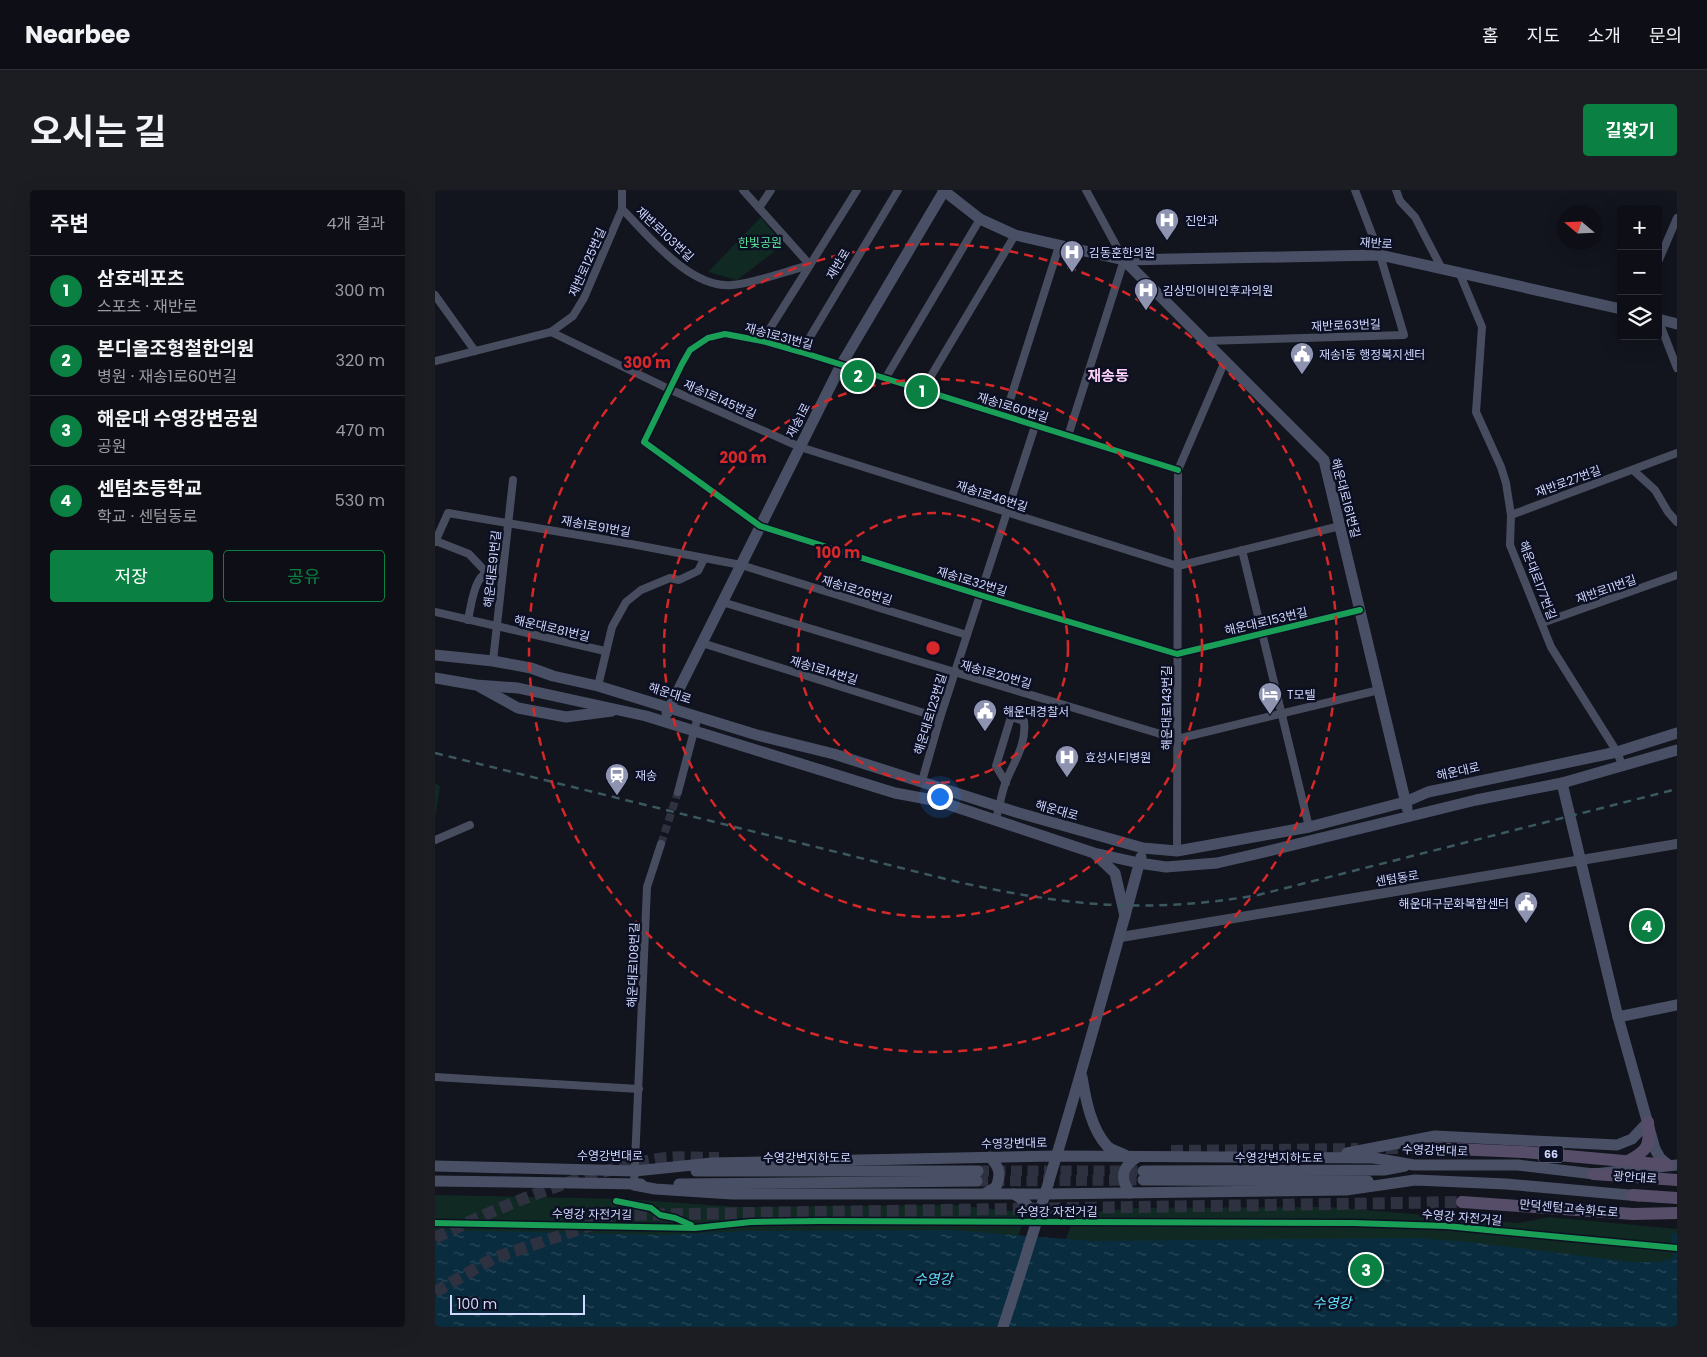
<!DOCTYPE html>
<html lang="ko">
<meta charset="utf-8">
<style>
body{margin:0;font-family:Poppins,"Noto Sans KR",sans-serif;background:#1c1d23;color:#f1f3f6}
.controls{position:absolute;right:15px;top:15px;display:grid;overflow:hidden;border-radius:5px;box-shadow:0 5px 20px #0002}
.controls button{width:45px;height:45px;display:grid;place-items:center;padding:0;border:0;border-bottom:1px solid #2e2f35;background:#0e0f16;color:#f1f3f6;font:25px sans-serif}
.compass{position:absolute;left:1122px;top:15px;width:45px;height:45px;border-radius:50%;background:#0e0f16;box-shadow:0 5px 20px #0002;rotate:289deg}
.scale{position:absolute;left:15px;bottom:12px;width:135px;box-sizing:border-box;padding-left:5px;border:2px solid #d0d8ff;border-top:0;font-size:14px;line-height:18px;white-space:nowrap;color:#d0d8ff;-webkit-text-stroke:4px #0d1023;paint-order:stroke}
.you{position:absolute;left:504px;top:606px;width:18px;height:18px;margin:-12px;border:4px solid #fff;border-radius:50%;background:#1a73e8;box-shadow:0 0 0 8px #1a73e833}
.badge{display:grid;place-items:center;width:32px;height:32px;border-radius:50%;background:#0b8043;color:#fff;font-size:16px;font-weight:700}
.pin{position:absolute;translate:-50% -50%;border:2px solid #fff;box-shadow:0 1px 5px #0006}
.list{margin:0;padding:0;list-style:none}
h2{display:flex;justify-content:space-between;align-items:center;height:65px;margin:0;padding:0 20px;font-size:21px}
h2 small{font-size:16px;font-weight:400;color:#9b9ca1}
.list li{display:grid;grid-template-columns:32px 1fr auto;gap:15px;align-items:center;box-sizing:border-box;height:70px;padding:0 20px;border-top:1px solid #2e2f35}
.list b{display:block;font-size:19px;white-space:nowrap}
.list p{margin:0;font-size:16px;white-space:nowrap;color:#9b9ca1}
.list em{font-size:16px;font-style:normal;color:#9b9ca1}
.actions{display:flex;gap:10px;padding:15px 20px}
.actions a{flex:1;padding:11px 0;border:1px solid #0b8043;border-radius:5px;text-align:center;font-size:18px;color:#0b8043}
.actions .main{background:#0b8043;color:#fff}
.icon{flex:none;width:28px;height:28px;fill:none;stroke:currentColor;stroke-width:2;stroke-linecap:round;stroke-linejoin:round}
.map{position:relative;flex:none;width:1242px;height:1137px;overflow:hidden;border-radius:5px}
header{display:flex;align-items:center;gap:30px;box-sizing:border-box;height:70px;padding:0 25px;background:#0e0f16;border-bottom:1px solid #2e2f35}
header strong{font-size:24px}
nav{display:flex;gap:28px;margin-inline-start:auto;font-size:18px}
.intro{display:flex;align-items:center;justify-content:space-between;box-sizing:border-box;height:120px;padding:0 30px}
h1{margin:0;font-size:35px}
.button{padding:12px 22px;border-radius:5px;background:#0b8043;color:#fff;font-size:18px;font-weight:700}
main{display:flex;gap:30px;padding:0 30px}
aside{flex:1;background:#0e0f16;border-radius:5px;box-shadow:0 5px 20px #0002}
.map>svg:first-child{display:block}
.green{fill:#102a23}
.water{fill:url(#water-ripples)}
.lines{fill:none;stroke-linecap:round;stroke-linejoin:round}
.minor-tunnel{stroke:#2e3140;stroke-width:8;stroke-dasharray:8 4;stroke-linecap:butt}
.secondary-tunnel{stroke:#2e3140;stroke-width:11;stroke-dasharray:11 5.5;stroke-linecap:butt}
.trunk-tunnel{stroke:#2e3140;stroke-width:12;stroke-dasharray:12 6;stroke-linecap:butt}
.minor{stroke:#474d5f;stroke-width:8}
.tertiary{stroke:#474d5f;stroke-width:10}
.secondary{stroke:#495065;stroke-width:11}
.trunk{stroke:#564e68;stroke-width:12}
.rail{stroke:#3b585f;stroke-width:2.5;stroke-dasharray:8 6;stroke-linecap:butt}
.cycleway-casing{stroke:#0d1023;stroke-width:9}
.cycleway{stroke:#1a9f57;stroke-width:6}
.ring{fill:none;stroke:#d62828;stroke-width:2.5;stroke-dasharray:9 6}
.labels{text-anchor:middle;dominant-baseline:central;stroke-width:5;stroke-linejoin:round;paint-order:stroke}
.shield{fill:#0d1023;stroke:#969cbd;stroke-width:1}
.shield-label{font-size:11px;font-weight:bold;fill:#d0d8ff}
.poi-label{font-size:12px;fill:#d0d8ff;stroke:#0d1023;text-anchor:start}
.street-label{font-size:12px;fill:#d0d8ff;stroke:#0d1023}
.park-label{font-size:12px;fill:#58e298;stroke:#0d1023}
.water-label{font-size:14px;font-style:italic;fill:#5ee3ff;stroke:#0d1023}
.quarter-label{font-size:15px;font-weight:bold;fill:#ffd2fc;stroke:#0d1023}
.centre{fill:#d62828;stroke:#0d1023;stroke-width:2.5}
.ring-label{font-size:15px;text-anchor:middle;font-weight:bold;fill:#d62828;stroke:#0d1023;stroke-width:5;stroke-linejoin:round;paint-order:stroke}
</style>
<header>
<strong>Nearbee</strong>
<nav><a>홈</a><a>지도</a><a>소개</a><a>문의</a></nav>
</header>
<div class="intro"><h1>오시는 길</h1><a class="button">길찾기</a></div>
<main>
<aside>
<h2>주변<small>4개 결과</small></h2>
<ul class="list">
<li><span class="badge">1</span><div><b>삼호레포츠</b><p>스포츠 · 재반로</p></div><em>300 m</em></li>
<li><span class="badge">2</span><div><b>본디올조형철한의원</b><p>병원 · 재송1로60번길</p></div><em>320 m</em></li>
<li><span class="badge">3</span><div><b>해운대 수영강변공원</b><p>공원</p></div><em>470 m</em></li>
<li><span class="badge">4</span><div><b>센텀초등학교</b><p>학교 · 센텀동로</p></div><em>530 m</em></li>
</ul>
<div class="actions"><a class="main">저장</a><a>공유</a></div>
</aside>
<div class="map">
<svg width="1242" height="1137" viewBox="0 0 1242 1137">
<defs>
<pattern id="water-ripples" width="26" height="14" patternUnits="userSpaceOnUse" patternTransform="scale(1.25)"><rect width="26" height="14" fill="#092c3f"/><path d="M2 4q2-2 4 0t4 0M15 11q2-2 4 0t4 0" fill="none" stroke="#2c4a5c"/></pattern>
</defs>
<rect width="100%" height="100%" fill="#12141e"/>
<g class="green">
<polygon points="326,27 348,55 302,90 273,82"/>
<polygon points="0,593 5,596 0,630"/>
<polygon points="0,1005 190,1009 303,1017 519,1015 578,1021 589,1029 554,1137 0,1137"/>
<polygon points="895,1017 1084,1033 1114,1027 1242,1039 1242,1137 599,1137 640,1024 700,1018"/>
</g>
<polygon class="water" points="0,1040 230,1045 311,1041 512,1040 659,1051 979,1048 1034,1052 1196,1072 1224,1072 1239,1067 1236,1045 1239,1043 1242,1043 1242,1137 0,1137"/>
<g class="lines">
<polyline class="minor-tunnel" points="226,654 243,602"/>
<g class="secondary-tunnel">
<polyline points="543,981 708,981"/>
<polyline points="542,991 708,990"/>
</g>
<g class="trunk-tunnel">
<polyline points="951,958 998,958"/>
<polyline points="736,961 923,959"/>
<path d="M0 1048C70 1014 146 983 223 969 242 966 264 968 284 968"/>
<polyline points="0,1102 59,1068 186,1025 1027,1012"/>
</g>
<g class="minor">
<polyline points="308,0 375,75 327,151"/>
<polyline points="961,0 965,11 980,27 1006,77"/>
<polyline points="324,18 336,0"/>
<path d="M187 19C214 46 255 99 297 95 321 93 351 81 375 75L422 0"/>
<polyline points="1223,72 1242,28"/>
<polyline points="1024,82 1047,137 1041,222 1066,277 1071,293 1076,325 1075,355 1116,457 1182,562 1188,577"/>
<polyline points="0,105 40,161"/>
<polyline points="1223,129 1242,178"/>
<polyline points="116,142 234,199 365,257 743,376 905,336"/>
<polyline points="770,151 969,145 945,65 920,0"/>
<polyline points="366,162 463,0"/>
<polyline points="0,171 116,142 138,126 149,108 187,19 187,0"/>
<polyline points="450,189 545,29"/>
<polyline points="487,201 580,45"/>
<polyline points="570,226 624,56"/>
<polyline points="633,246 689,70 651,0"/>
<polyline points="743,280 366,162 327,151 290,144 273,148 255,160 247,174 209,252 325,336 545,405 742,464 925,420"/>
<polyline points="1198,280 1220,300 1233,322 1242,332"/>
<polyline points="1076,325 1242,263"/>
<polyline points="1,351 34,364 51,382"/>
<polyline points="0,352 13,323 191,353 306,375 532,445"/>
<polyline points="807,360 874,637"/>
<polyline points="287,412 742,549 944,500"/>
<polyline points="0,422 170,461"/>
<path d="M33 430C38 407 39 377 68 378"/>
<polyline points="1107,433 1242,385"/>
<polyline points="267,453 505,528"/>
<polyline points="58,471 78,290"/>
<polyline points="163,496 177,437 191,412 206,400 235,388 244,390 263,381 269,369"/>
<polyline points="487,591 505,528 600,236"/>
<polyline points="243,602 263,526"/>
<path d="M561 629C564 618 566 606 570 594 578 573 592 555 589 531L576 527 561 576 571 593"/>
<polyline points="0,650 35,635"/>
<polyline points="742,661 743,280 790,171"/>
<polyline points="0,887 204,899"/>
<polyline points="199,995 212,697 226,654"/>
</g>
<polyline class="tertiary" points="686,747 1242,654"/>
<g class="secondary">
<polyline points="508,0 545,29 580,45 689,70 945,65 1186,119"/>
<polyline points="689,70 889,270 972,618"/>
<polyline points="1223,129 1242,134"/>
<polyline points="0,465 58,471 96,478 118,486 163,496 322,545 399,564 584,623 708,658 742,661 874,637 970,612 993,602 1182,562 1242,543"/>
<polyline points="0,488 41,495 83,498 211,526 460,603 503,611 659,663 704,673 731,677 782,673 821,664 1041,610 1127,593 1242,560"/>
<polyline points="45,497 83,518 131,527 177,521"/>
<polyline points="232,523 406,175 509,1"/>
<polyline points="1127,593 1183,827 1220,959 1225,968 1233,975"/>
<polyline points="660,664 680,683 690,726"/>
<polyline points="1183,827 1242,815"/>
<path d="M647 887C651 911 656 938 672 956 676 960 684 962 690 965"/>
<polyline points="912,963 1000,946 1182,955 1197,949 1213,932"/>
<polyline points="0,976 200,981 277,973 623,966 939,968 979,975 1083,975 1159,984 1242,975"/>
<polyline points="261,981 543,981"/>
<polyline points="708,981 949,980 970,976"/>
<polyline points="708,990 933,991"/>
<polyline points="0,991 206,994"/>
<polyline points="244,994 542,991"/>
<polyline points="199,995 220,999 297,1004 611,1004 911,1000 980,990 1071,994 1205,1006"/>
<path d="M551 1003 561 997C566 984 565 978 555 967"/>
<path d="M695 1003C685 989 686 978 701 968"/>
<polyline points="579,1004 588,1010 604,1029"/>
<path d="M568 1137C619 982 663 825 706 667"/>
</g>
<g class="trunk">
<polyline points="998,958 1088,962 1233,975"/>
<path d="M1193 971C1214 960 1215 955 1213 932"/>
<polyline points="1159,984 1242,990"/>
<polyline points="1198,1005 1242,1008"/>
<polyline points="1027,1012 1198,1024 1242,1023"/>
</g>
<path class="rail" d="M0 563 523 692C632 716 712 724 823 705L1242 599"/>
<g class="cycleway-casing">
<g id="cycleway">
<polyline points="743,280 366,162 327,151 290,144 273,148 255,160 247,174 209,252 325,336 545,405 742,464 925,420"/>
<polyline points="181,1011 216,1018 225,1025 240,1028 256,1035"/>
<polyline points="0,1033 260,1038 316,1032 385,1031 918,1033 1011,1036 1242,1058"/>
</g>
</g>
<use href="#cycleway" class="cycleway"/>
</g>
<g class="ring">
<circle cx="498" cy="458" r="135"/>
<circle cx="498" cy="458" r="269"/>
<circle cx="498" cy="458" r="404"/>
</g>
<defs>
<g id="hospital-pin" transform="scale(1.25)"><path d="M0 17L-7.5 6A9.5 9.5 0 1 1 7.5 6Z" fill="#8e93b0" stroke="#0d1023"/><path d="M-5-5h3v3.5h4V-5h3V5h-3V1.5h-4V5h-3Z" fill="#fff"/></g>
<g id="civic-pin" transform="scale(1.25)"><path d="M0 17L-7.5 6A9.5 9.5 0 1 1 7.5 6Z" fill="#8e93b0" stroke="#0d1023"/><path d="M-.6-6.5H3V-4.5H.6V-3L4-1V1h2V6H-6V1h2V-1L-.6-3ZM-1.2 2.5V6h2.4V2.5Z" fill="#fff"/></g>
<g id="hotel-pin" transform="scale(1.25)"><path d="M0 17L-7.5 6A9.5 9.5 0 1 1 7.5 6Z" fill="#8e93b0" stroke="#0d1023"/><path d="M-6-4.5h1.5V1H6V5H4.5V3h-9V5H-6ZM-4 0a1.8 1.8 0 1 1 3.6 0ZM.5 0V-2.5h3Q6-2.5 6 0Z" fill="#fff"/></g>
<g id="station-pin" transform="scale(1.25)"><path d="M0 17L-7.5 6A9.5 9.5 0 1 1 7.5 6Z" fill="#8e93b0" stroke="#0d1023"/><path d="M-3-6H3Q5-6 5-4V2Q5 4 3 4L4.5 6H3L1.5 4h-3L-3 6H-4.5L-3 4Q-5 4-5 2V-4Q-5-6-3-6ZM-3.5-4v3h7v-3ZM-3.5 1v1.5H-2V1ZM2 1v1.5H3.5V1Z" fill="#fff"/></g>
</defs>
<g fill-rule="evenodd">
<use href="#hospital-pin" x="732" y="30"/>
<use href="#hospital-pin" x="637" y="62"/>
<use href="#hospital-pin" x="711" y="100"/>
<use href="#civic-pin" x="867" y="164"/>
<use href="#hotel-pin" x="835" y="504"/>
<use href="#civic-pin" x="550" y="521"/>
<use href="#hospital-pin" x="632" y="567"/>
<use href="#station-pin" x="182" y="585"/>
<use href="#civic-pin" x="1091" y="713"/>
</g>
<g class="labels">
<rect class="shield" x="1103.5" y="955.5" width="25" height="17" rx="4"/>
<g class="shield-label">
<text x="1116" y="964">66</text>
</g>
<g class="poi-label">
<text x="750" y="30">진안과</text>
<text x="654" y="62">김동훈한의원</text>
<text x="728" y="100">김상민이비인후과의원</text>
<text x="884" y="164">재송1동 행정복지센터</text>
<text x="852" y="504">T모텔</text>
<text x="568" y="521">해운대경찰서</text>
<text x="650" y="567">효성시티병원</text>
<text x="200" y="585">재송</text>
<text x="1074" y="713" text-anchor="end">해운대구문화복합센터</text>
</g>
<g class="street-label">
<text transform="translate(230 44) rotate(43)">재반로103번길</text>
<text transform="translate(941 53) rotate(4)">재반로</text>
<text transform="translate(152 72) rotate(-66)">재반로125번길</text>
<text transform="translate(403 74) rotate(-59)">재반로</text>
<text transform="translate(911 135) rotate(-2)">재반로63번길</text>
<text transform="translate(344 146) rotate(15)">재송1로31번길</text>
<text transform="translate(285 209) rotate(24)">재송1로145번길</text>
<text transform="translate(578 217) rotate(17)">재송1로60번길</text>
<text transform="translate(363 230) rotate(-63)">재송1로</text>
<text transform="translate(1133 291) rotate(-20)">재반로27번길</text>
<text transform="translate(557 306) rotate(18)">재송1로46번길</text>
<text transform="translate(911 308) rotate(75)">해운대로161번길</text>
<text transform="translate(161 336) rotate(10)">재송1로91번길</text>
<text transform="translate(57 379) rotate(-84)">해운대로91번길</text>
<text transform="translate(1103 390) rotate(69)">해운대로177번길</text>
<text transform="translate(537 391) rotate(17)">재송1로32번길</text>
<text transform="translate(1171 399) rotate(-19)">재반로11번길</text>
<text transform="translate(422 400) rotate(17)">재송1로26번길</text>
<text transform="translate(831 431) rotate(-13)">해운대로153번길</text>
<text transform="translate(117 438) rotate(13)">해운대로81번길</text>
<text transform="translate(389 480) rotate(17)">재송1로14번길</text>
<text transform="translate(561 484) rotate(16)">재송1로20번길</text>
<text transform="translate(235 503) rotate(17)">해운대로</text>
<text transform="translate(731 518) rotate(-90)">해운대로143번길</text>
<text transform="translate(495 524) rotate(-73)">해운대로123번길</text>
<text transform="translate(1023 581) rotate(-13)">해운대로</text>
<text transform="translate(622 620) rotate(16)">해운대로</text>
<text transform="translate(962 688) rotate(-9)">센텀동로</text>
<text transform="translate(198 775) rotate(-88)">해운대로108번길</text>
<text transform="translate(579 953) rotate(-1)">수영강변대로</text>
<text transform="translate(1000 960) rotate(2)">수영강변대로</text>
<text x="175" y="965">수영강변대로</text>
<text x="372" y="967">수영강변지하도로</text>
<text x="844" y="967">수영강변지하도로</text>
<text transform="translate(1200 987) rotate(4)">광안대로</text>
<text transform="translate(1134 1018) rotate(5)">만덕센텀고속화도로</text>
<text x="622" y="1021">수영강 자전거길</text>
<text transform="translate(157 1024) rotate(1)">수영강 자전거길</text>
<text transform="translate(1027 1027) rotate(5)">수영강 자전거길</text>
</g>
<g class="park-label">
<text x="325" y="52">한빛공원</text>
</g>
<g class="water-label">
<text x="498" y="1089">수영강</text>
<text transform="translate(897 1113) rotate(-1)">수영강</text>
</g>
<g class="quarter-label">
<text x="673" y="185">재송동</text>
</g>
</g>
<circle cx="498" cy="458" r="8" class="centre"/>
<g class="ring-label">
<text x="212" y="178">300 m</text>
<text x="308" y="273">200 m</text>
<text x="403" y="368">100 m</text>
</g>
</svg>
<div class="controls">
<button>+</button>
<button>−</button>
<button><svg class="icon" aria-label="layers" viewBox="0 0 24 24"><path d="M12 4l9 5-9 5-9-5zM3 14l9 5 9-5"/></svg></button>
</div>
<svg class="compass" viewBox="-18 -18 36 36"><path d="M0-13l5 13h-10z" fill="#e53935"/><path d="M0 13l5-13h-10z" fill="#9b9ca1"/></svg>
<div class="scale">100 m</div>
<div class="you"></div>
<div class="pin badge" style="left:487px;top:201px">1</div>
<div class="pin badge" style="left:423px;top:186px">2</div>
<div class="pin badge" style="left:931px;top:1080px">3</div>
<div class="pin badge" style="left:1212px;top:736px">4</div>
</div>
</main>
